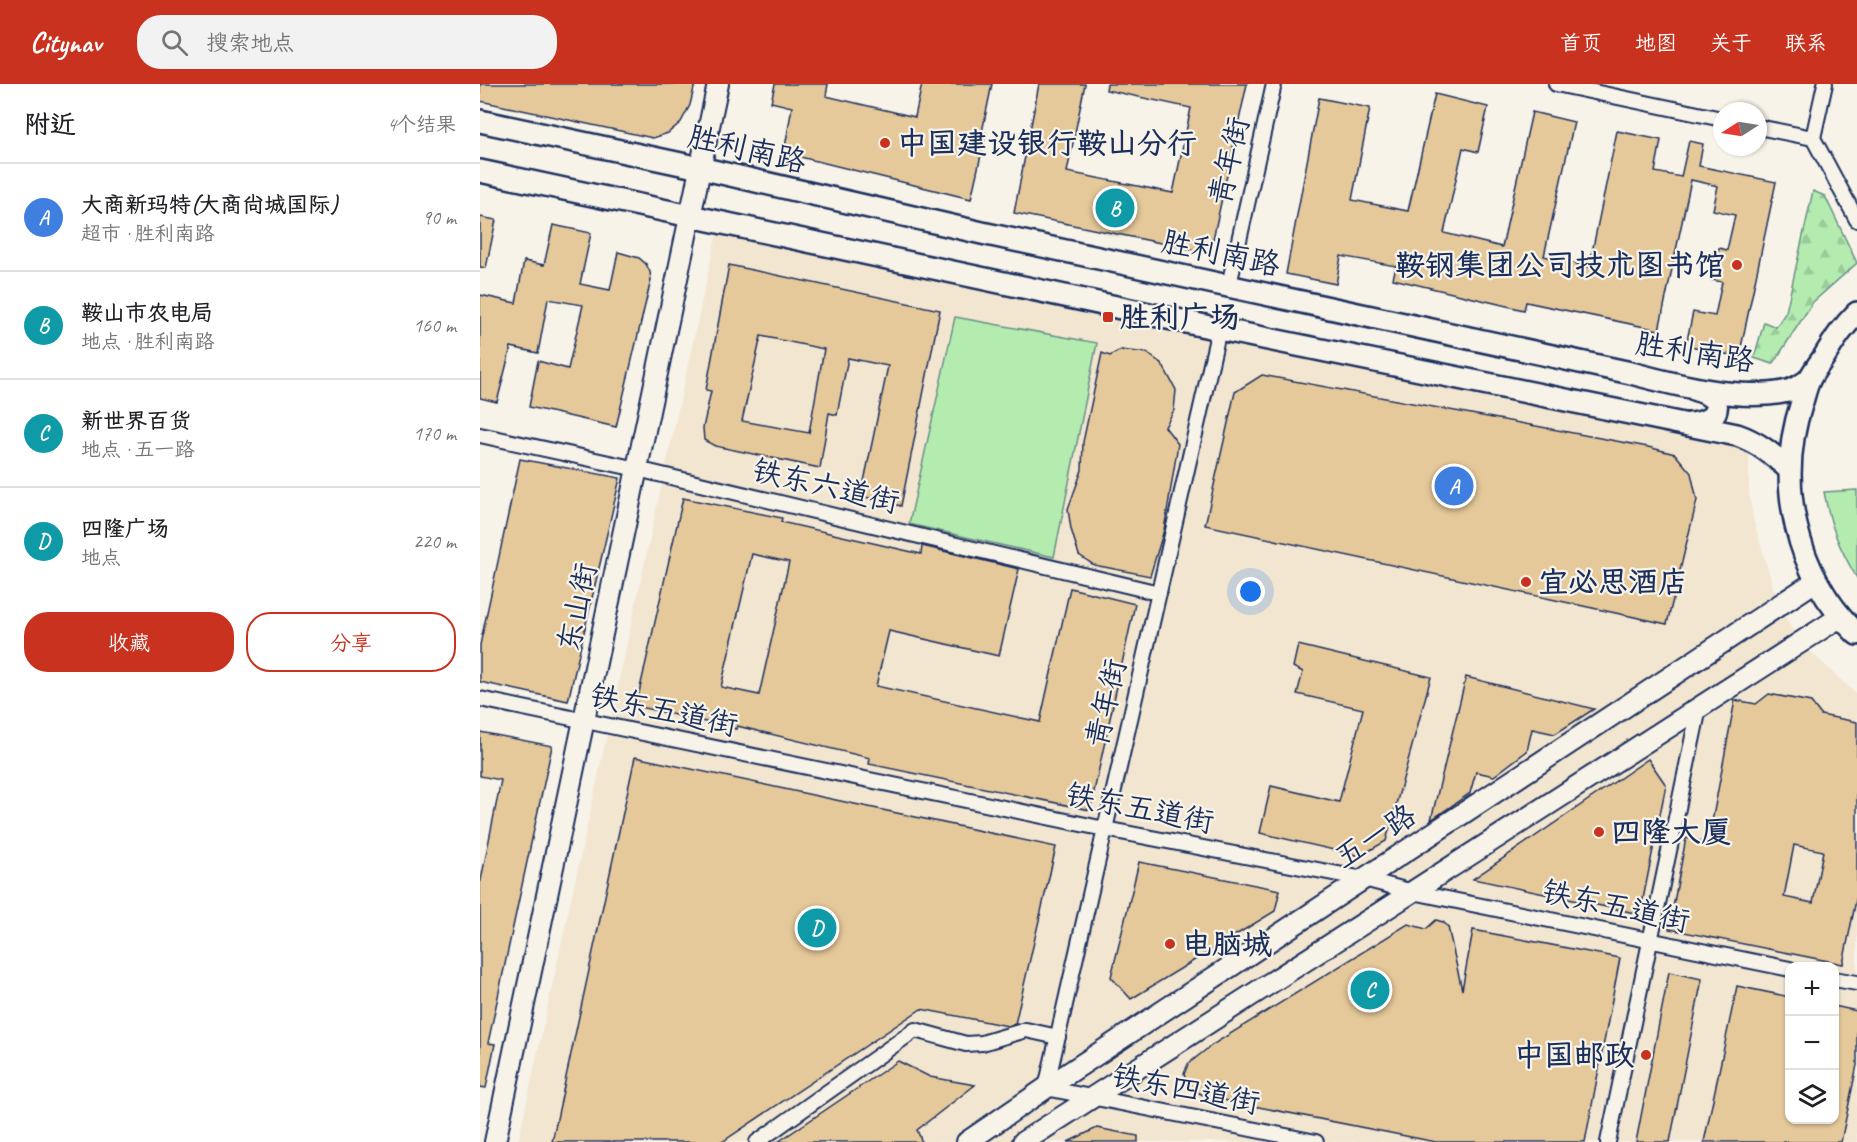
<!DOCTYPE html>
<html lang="zh">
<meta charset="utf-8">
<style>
body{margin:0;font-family:Caveat,"LXGW WenKai TC",sans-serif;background:#f2f2f2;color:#202124}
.controls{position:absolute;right:18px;bottom:18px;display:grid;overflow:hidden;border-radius:12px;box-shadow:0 2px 4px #0004}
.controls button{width:54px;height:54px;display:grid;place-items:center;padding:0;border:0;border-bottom:2px solid #e0e0e0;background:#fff;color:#202124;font:30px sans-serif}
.compass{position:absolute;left:1233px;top:18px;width:54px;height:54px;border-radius:50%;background:#fff;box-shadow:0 2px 4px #0004;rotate:258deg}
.you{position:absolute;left:771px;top:508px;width:21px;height:21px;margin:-15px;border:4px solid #fff;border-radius:50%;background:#1a73e8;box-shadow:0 0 0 9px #1a73e833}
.badge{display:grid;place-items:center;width:39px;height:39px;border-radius:50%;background:#c8321e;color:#fff;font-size:20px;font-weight:700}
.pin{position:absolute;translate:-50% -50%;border:3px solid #fff;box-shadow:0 2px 6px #0006}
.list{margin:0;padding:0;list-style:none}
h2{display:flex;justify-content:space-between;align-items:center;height:78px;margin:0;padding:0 24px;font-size:26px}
h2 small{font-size:20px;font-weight:400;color:#757577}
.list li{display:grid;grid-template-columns:39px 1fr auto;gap:18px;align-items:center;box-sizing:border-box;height:108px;padding:0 24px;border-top:2px solid #e0e0e0}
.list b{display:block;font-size:22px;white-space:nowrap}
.list p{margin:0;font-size:20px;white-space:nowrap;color:#757577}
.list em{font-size:20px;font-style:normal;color:#757577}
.actions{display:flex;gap:12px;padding:18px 24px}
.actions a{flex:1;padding:14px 0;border:2px solid #c8321e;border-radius:24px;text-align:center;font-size:21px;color:#c8321e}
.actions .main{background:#c8321e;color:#fff}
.icon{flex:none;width:33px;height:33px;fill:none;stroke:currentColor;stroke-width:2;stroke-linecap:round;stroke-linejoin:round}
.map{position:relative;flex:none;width:1377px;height:1058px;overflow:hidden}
header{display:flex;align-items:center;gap:36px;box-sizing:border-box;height:84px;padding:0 30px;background:#c8321e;color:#fff}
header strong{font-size:28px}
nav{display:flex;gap:33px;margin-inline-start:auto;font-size:21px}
.search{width:420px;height:54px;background:#f2f2f2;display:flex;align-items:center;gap:15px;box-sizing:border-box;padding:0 21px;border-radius:24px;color:#757577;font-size:22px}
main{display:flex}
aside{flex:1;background:#fff}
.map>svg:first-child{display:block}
.built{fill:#f2e6d1;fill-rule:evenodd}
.green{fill:#b4ecb0;stroke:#688e87;stroke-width:1.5}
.forest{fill:url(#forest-firs);stroke:#688e87;stroke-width:1.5}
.building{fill:#e6c99a;stroke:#1b2f5e;stroke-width:1.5;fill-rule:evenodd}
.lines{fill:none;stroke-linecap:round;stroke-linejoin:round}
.street-casing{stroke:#1b2f5e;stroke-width:18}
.secondary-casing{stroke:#1b2f5e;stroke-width:24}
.primary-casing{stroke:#1b2f5e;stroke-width:26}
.street{stroke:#f7f3e8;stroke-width:14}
.secondary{stroke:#f7f3e8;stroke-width:20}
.primary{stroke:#f7f3e8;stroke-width:21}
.poi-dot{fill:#c8321e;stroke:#f7f3e8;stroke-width:2}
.labels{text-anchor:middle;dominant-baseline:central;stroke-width:4.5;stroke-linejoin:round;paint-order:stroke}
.poi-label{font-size:30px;font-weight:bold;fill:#1b2f5e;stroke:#f7f3e8;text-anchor:start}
.street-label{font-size:30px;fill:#1b2f5e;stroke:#f7f3e8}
</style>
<header>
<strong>Citynav</strong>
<div class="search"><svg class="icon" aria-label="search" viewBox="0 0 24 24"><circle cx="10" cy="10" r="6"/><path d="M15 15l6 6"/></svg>搜索地点</div>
<nav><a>首页</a><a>地图</a><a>关于</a><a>联系</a></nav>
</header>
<main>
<aside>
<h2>附近<small>4个结果</small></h2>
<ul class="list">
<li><span class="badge" style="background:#3f7fe0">A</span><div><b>大商新玛特(大商尚城国际)</b><p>超市 · 胜利南路</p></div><em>90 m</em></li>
<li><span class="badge" style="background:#0f9aa8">B</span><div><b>鞍山市农电局</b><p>地点 · 胜利南路</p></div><em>160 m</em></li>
<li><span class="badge" style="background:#0f9aa8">C</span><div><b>新世界百货</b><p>地点 · 五一路</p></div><em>170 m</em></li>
<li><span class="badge" style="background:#0f9aa8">D</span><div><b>四隆广场</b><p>地点</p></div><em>220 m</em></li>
</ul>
<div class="actions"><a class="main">收藏</a><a>分享</a></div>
</aside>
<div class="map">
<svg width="1377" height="1058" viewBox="0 0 1377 1058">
<defs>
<pattern id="forest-firs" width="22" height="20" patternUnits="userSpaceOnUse" patternTransform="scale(1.5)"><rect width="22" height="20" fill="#b4ecb0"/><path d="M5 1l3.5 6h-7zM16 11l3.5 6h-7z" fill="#9acb9a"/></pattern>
</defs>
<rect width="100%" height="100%" fill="#f7f3e8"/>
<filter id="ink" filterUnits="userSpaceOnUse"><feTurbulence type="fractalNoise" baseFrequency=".0167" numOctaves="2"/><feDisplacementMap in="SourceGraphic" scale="12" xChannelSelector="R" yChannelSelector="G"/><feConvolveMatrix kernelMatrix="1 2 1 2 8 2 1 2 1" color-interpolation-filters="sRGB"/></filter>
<g filter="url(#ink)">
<path class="built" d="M237 148 1269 366V410L1274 438 1293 503 1308 539 1330 567 1377 611V1058H38ZM1310 882H1354V1036H1310Z"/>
<g class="green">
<polygon points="475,233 617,259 574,473 429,440"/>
<path d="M1377 406V494C1359 464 1351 444 1344 408Z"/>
</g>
<polygon class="forest" points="1333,107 1345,112 1377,179 1333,218 1293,280 1274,274 1284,238 1296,243 1306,228"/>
<g class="building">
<polygon points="0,0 215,0 210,21 201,38 188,49 173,54 0,17"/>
<polygon points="295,0 348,0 346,12 435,33 442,0 512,0 502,48 506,49 491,115 304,69 312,23 291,18"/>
<polygon points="559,0 605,0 587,88 693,109 711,24 626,6 627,0 767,0 730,169 534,129"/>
<polygon points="955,10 1008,23 998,68 983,64 964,149 1022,163 1052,28 1094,38 1064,172 1109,183 1137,47 1181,56 1175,88 1201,93 1209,57 1223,60 1219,82 1296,98 1259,273 1206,261 1213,228 1235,232 1242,198 1232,196 1239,164 1247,166 1255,131 1233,126 1238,102 1211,96 1179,246 1046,218 1044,226 913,195 916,182 861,172 856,200 806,190 839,14 890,24 872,116 928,127"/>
<polygon points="0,133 16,136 6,184 0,183"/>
<polygon points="73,141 111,149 100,200 130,206 138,168 159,174 166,180 170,188 171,196 136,343 49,323 58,277 88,285 103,221 68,215 58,269 31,263 17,318 0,314 0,211 36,219 44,177 64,181"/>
<path d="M249 181 460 226 421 422 381 412 408 282 368 274 357 331 349 329 340 384 235 362 224 356 223 344 231 307 226 306ZM281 252 344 265 329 349 262 337Z"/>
<polygon points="641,266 667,269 682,280 696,306 694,326 685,343 698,360 684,446 670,492 614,481 599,471 591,445 588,425 602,386 603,358 622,269 630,272"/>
<polygon points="782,291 1168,363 1195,370 1211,389 1217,416 1187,540 725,441 755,308"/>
<polygon points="40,375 140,394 88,617 0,598 0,561"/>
<path d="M203 414 302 434 301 438 441 470 442 462 539 485 519 572 409 547 396 602 560 638 590 504 655 520 610 726 389 680 390 674 257 642 256 645 156 622ZM272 470 309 478 279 611 241 603Z"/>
<polygon points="818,561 951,593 906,757 880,772 780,749 791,702 859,718 883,625 817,610 823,588 813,583"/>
<polygon points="986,593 1114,625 1075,650 1052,645 1047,667 1014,692 996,688 990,709 951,736"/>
<path d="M1289 610 1331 618 1341 631 1377 638V811L1363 880 1189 845 1206 754 1228 759 1255 616 1276 620ZM1314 761 1343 767 1333 819 1304 813Z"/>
<polygon points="0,648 72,662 8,959 15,960 6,1004 0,1003 0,801 21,696 0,692"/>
<polygon points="155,673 576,763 535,940 528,942 441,925 242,1058 72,1058"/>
<polygon points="1168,675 1186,701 1160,830 993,795"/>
<polygon points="659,778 800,806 795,827 651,915 631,893"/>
<polygon points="956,836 963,838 968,843 982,906 993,846 1140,874 1105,1058 956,1058 738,1015 723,1011 708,1003 704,990 708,980 732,961 928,840 946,845"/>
<polygon points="1189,888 1222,895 1190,1058 1156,1058"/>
<polygon points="1257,902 1310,913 1310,1035 1354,1035 1354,922 1377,927 1377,981 1361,1058 1224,1058"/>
<polygon points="418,977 450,993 495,1001 437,1046 442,1058 298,1058"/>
<polygon points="617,1044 658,1052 658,1058 588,1058"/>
</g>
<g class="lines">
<g class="street-casing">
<g id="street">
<polyline points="1076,0 1242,35"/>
<polyline points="1345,0 1333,54 1377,136"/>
<polyline points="1278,43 1333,54"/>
<polyline points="749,201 794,0"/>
<polyline points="739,245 566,1004 836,1058"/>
<polyline points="0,351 157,385 679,509"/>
<polyline points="0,615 625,745 884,795 933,808 1310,885"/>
<polyline points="1354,895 1377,899"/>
<polyline points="277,1058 435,946 486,960 502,959 546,946 578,953"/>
<polyline points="1128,1058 1219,624"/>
</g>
</g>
<g class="secondary-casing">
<g id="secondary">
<polyline points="15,1058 238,0"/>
<polyline points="487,1058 566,1004 1336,497"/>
<polyline points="543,1058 1360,533"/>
</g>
</g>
<g class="primary-casing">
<g id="primary">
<path d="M0 37 220 84 502 149 1151 289C1196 301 1261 318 1308 307 1315 305 1323 300 1329 296"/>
<path d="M0 87 739 245 1257 351C1278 358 1293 371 1309 385"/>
<path d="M1377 229C1362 244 1355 255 1344 273 1339 280 1333 288 1329 296 1326 303 1324 311 1322 318 1295 399 1315 490 1377 550"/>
<path d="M1209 340C1240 339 1248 314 1216 306"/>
</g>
</g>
<use href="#street" class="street"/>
<use href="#secondary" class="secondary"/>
<use href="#primary" class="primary"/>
</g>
</g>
<g class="poi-dot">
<circle cx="405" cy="59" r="6"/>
<circle cx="1257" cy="181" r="6"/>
<rect x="622" y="227" width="12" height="12" rx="3"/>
<circle cx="1046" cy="498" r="6"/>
<circle cx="1119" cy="748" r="6"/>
<circle cx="690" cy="860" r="6"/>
<circle cx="1166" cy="971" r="6"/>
</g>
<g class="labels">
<g class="poi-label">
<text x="417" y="59">中国建设银行鞍山分行</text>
<text x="1245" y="181" text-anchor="end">鞍钢集团公司技术图书馆</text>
<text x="640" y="233">胜利广场</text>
<text x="1058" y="498">宜必思酒店</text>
<text x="1131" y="748">四隆大厦</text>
<text x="702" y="860">电脑城</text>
<text x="1154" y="971" text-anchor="end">中国邮政</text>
</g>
<g class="street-label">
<text transform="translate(267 65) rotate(13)">胜利南路</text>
<text transform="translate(749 77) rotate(-77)">青年街</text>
<text transform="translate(741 169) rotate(12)">胜利南路</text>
<text transform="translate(1215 268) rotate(9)">胜利南路</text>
<text transform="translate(346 402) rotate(13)">铁东六道街</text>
<text transform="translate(97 523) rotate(-78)">东山街</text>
<text transform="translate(626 619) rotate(-77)">青年街</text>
<text transform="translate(184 626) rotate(12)">铁东五道街</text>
<text transform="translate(660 724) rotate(11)">铁东五道街</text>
<text transform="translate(895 752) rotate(-33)">五一路</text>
<text transform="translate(1136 822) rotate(12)">铁东五道街</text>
<text transform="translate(706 1005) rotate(11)">铁东四道街</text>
</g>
</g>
</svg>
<div class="controls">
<button>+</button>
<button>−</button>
<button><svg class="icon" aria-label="layers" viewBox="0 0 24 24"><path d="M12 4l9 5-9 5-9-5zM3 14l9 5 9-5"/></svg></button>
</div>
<svg class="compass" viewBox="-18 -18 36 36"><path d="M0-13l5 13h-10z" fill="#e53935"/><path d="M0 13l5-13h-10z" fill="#757577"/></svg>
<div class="you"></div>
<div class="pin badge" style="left:974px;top:402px;background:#3f7fe0">A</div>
<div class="pin badge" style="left:635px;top:124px;background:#0f9aa8">B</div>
<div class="pin badge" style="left:890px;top:906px;background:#0f9aa8">C</div>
<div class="pin badge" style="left:337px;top:844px;background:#0f9aa8">D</div>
</div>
</main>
